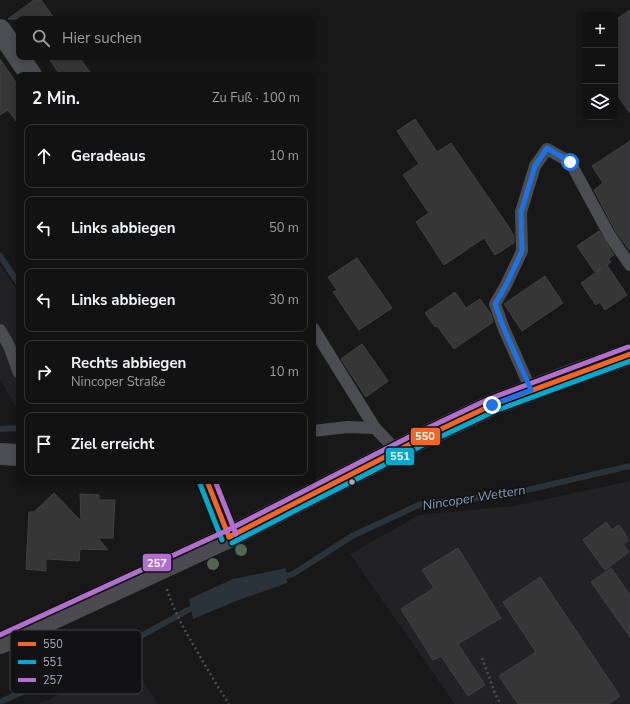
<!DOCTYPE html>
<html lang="de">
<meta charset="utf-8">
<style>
body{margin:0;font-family:"Nunito Sans",sans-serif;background:#1f2020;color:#f1f3f6}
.controls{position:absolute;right:12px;top:12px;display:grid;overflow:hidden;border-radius:8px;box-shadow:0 2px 6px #0003}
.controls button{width:36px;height:36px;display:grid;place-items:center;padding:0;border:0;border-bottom:1px solid #313232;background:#121212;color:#f1f3f6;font:20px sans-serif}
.stop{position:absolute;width:12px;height:12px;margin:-9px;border:3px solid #1a73e8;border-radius:50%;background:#fff}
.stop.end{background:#1a73e8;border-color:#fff;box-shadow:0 1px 4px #0008}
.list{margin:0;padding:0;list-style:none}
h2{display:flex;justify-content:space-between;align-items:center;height:52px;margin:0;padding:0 16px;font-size:17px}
h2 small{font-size:13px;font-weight:400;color:#9c9e9f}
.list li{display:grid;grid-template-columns:26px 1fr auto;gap:12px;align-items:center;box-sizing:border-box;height:64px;margin:0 8px 8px;padding:0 8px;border:1px solid #313232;border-radius:8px}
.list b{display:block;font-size:15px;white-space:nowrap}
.list p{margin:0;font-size:13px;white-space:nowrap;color:#9c9e9f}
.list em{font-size:13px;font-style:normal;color:#9c9e9f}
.icon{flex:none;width:22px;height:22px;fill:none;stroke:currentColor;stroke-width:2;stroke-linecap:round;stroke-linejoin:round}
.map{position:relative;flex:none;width:630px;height:704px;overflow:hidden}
.search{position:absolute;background:#121212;box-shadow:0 2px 6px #0003;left:16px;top:16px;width:300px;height:44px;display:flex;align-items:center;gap:10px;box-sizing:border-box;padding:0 14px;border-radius:8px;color:#9c9e9f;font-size:15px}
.panel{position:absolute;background:#121212;box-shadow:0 2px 6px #0003;left:16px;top:72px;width:300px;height:412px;border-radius:8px}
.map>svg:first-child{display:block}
.built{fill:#222224}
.water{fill:#2b333a}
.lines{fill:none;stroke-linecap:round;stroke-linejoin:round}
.stream{stroke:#2b333a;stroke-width:6}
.building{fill:#363637;stroke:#404144}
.path{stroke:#4e4f53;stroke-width:2.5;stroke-dasharray:2 3;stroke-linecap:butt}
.service{stroke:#4c4d51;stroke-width:12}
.minor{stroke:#4c4d51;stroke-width:22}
.secondary{stroke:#4b4b4f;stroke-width:22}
.bus-1-casing{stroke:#121214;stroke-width:8}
.bus-2-casing{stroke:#121214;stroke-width:8}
.bus-3-casing{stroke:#121214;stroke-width:8}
.bus-1{stroke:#f26522;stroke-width:5}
.bus-2{stroke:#00a9ce;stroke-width:5}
.bus-3{stroke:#b36fd0;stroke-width:5}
.tree{fill:#516552}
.route{stroke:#1a73e8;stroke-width:5}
.bus-dot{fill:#a9aeb9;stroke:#121214;stroke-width:1.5}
.labels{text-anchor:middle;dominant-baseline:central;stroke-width:3.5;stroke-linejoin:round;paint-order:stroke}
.water-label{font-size:13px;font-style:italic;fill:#809cb4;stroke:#121214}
.key{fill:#121214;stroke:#3f4146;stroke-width:1}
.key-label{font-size:11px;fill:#a9aeb9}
.line-badge{stroke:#121214;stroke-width:1.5}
.badge-label{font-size:11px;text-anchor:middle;font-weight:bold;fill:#fff}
</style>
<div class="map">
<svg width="630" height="704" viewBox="0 0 630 704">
<rect width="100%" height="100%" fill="#181818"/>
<g class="built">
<polygon points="0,265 19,293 19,413 0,379"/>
<polygon points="630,481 630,704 455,704 350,554 419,515 514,506"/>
<polygon points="130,661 158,704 39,704"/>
</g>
<polygon class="water" points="286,568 287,583 236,601 193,619 189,599 233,579"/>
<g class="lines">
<g class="stream">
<polyline points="0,256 19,284"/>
<polyline points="0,429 19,428"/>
<polyline points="280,578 293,574 352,536 421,504 506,495 630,466"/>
<polyline points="0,702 114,651 197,605"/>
</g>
</g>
<g class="building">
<polygon points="34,0 41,0 55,19 8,19"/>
<polygon points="630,10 630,113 615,92 615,20"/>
<polygon points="48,57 79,57 92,75 60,75"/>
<polygon points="0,59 19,87 19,125 8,110 0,115"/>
<polygon points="415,119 437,152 451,143 508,226 514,236 514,243 495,255 484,238 444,265 416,222 429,213 403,175 419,164 397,131"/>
<polygon points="630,141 630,251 616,232 594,190 603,183 592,166"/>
<polygon points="599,231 614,255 608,259 611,262 607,265 627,295 605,310 600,302 596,305 581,283 601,269 595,272 577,246"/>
<polygon points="357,258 392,308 359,330 333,292 337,290 328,277"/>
<polygon points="545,276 563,303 522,331 504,304"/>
<polygon points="455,292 466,308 480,299 491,314 493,322 454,349 437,326 435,327 425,313"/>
<polygon points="362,344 388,381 366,397 341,359"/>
<polygon points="54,493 81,521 80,494 99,495 99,500 115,500 113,538 98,538 108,550 80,549 79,561 46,559 46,571 26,569 29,512 34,512"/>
<polygon points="606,522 612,530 619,525 629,540 623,544 629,552 605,570 583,540"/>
<polygon points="458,548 501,618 458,644 485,685 468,696 441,656 433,660 401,609 434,588 422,570"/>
<polygon points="611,568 630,595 630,637 591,582"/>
<polygon points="540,577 620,696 609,704 518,704 499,676 536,652 503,602"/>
</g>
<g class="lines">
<g class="path">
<path d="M167 589C174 612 185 631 197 651 207 669 218 687 229 704"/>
<polyline points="482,658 496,696 501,704"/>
</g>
<g class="service">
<polyline points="313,328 375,428"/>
<polyline points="0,330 9,346 19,373"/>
<polyline points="531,390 504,329 495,304 506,285 522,251 521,212 535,166 547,149 570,162 610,236 630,265"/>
<polyline points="313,431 348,427 375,428 397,451"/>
</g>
<g class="minor">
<polyline points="0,30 31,75"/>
<polyline points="0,454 19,455"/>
<polyline points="207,481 229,537"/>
</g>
<polyline class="secondary" points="0,643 229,537 418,440 492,405 571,375 630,354"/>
<g class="bus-1-casing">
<g id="bus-1">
<polyline points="207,481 229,537"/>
<polyline points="229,537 418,440 492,405 630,354"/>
</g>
</g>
<g class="bus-2-casing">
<g id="bus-2">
<polyline points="200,484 222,540"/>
<polyline points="232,543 421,446 495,411 630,361"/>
</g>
</g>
<g class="bus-3-casing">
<g id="bus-3">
<polyline points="215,481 236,534"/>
<polyline points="0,635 226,531 415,434 489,399 628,347"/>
</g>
</g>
<use href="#bus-1" class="bus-1"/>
<use href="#bus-2" class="bus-2"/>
<use href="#bus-3" class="bus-3"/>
</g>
<g class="tree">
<circle cx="241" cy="550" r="6"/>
<circle cx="213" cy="564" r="6"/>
</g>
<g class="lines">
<polyline class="route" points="492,405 531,390 504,329 495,304 506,285 522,251 521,212 535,166 547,148 570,162"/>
</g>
<circle class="bus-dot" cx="352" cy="482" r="3.5"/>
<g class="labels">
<g class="water-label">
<text transform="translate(474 498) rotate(-9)">Nincoper Wettern</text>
</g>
</g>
<rect x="10" y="630" width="132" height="64" rx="6" class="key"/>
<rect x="18" y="642" width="18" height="4" fill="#f26522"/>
<rect x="18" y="660" width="18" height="4" fill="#00a9ce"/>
<rect x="18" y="678" width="18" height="4" fill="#b36fd0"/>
<g class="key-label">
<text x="43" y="648">550</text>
<text x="43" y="666">551</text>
<text x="43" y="684">257</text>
</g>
<g class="line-badge">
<rect x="410" y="427" width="31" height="19" rx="4" fill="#f26522"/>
<rect x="385" y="447" width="30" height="19" rx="4" fill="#00a9ce"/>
<rect x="142" y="553" width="30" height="19" rx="4" fill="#b36fd0"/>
</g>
<g class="badge-label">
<text x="425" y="440">550</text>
<text x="400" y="460">551</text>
<text x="157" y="567">257</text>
</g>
</svg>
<div class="controls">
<button>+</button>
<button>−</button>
<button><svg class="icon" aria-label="layers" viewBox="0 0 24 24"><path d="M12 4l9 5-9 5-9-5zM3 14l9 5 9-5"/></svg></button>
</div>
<div class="stop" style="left:570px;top:162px"></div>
<div class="stop end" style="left:492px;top:405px"></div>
<div class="search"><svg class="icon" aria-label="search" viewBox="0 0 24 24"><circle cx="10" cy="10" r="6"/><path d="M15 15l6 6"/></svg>Hier suchen</div>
<section class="panel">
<h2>2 Min.<small>Zu Fuß · 100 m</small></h2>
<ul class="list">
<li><svg class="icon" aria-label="ahead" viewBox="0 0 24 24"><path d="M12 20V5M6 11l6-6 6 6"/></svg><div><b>Geradeaus</b></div><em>10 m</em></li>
<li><svg class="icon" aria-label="left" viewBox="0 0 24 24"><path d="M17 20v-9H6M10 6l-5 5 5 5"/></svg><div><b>Links abbiegen</b></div><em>50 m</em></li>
<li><svg class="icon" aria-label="left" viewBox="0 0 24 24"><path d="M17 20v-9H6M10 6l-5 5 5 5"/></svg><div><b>Links abbiegen</b></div><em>30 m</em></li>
<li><svg class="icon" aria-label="right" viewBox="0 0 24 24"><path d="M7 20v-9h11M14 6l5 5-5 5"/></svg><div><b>Rechts abbiegen</b><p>Nincoper Straße</p></div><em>10 m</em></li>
<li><svg class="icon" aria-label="arrive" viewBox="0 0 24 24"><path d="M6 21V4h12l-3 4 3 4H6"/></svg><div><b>Ziel erreicht</b></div></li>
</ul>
</section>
</div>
